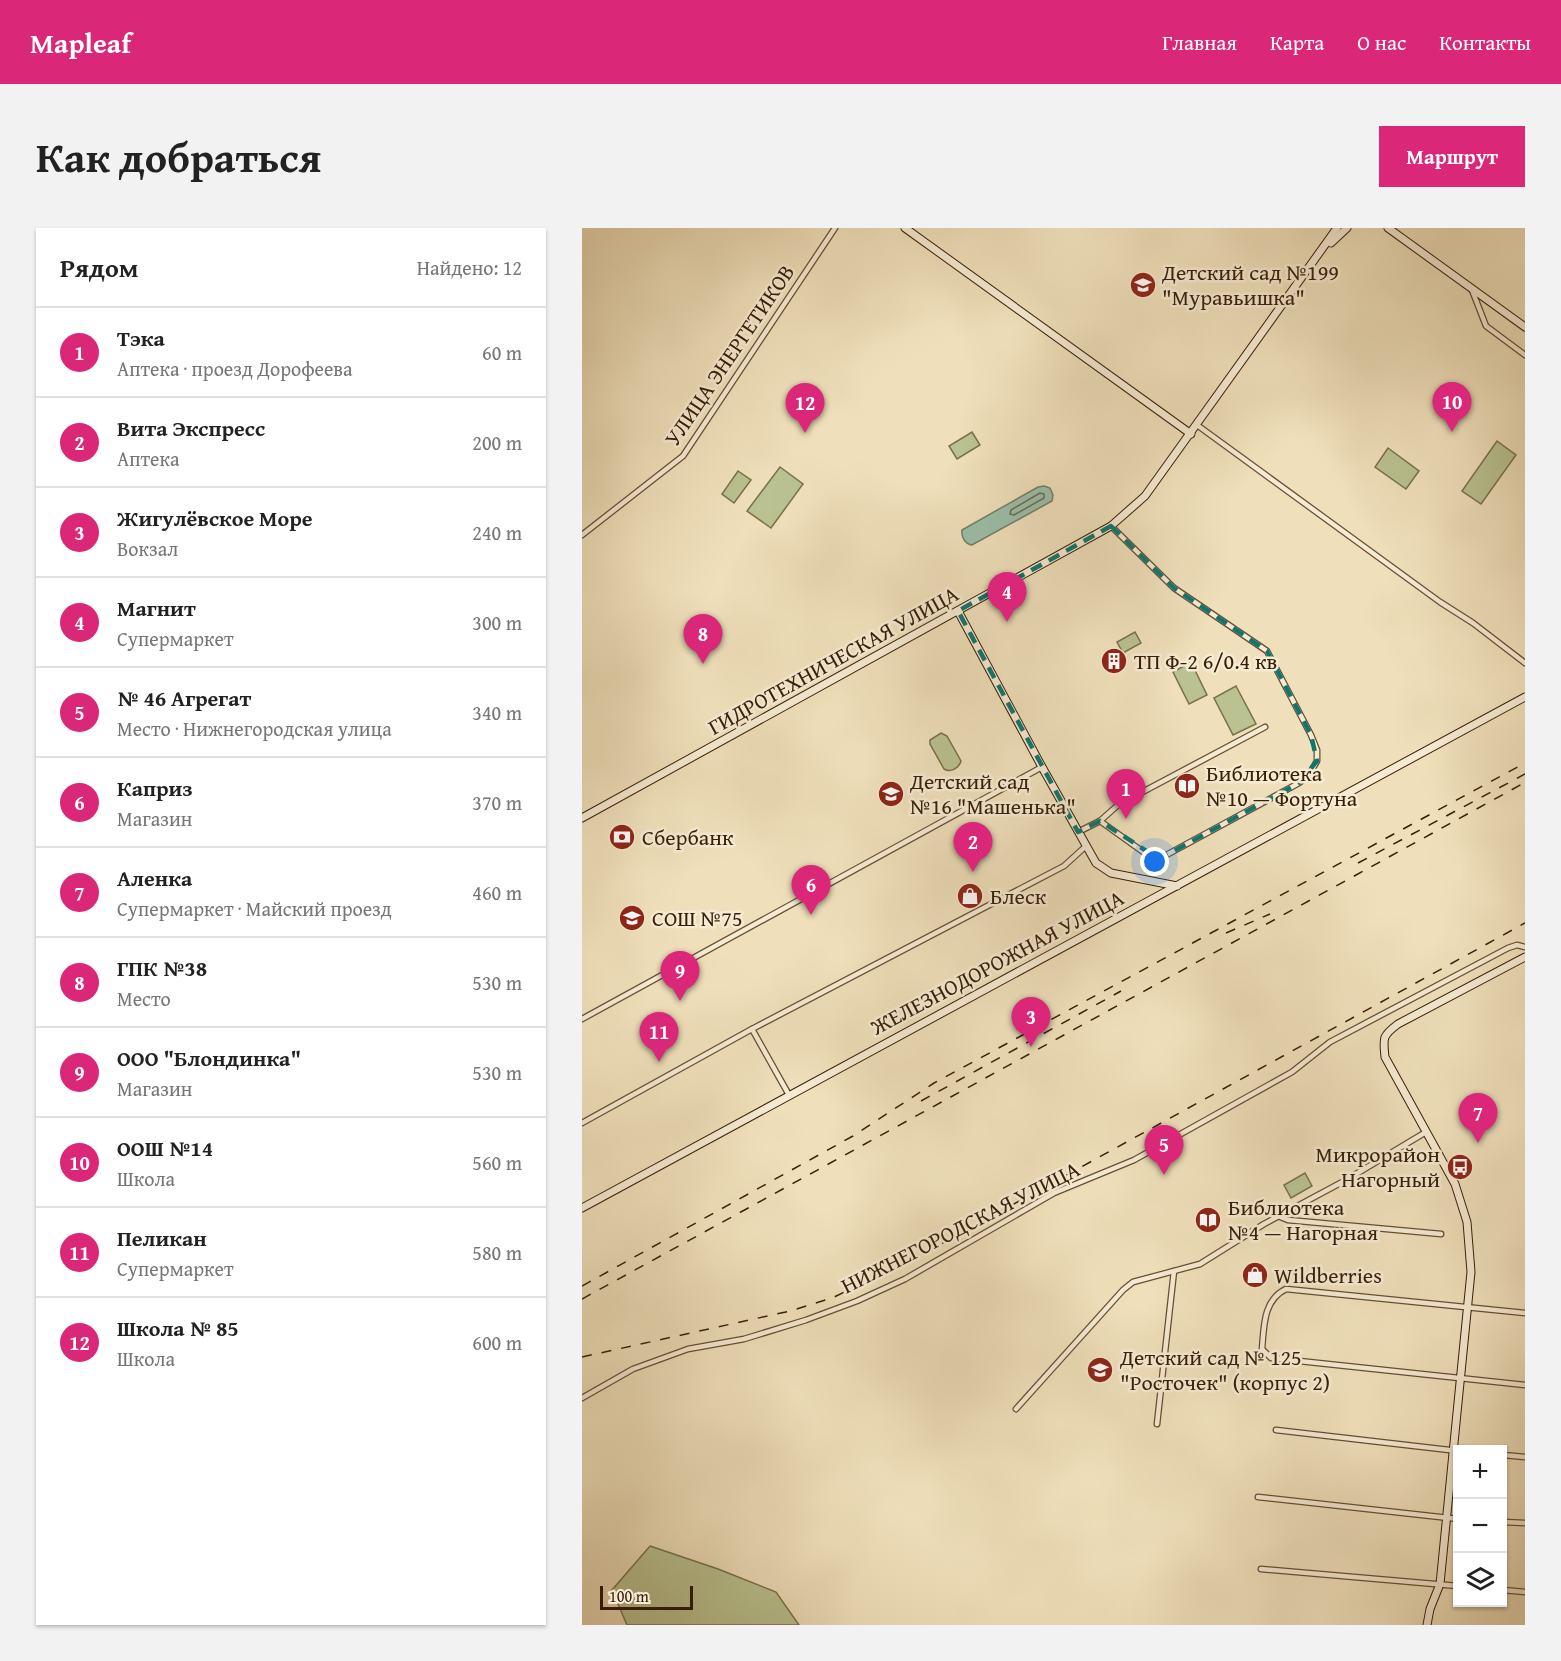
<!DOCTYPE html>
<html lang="ru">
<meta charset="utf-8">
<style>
:root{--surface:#fff;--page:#f2f2f2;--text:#222;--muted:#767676;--line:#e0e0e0;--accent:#db2777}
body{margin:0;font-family:"Gentium Book Plus",serif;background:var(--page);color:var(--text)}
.controls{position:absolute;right:18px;bottom:18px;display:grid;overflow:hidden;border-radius:0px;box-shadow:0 2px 4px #0004}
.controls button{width:54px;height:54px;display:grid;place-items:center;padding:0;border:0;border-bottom:2px solid var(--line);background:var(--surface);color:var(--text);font:30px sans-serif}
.scale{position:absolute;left:18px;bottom:15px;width:93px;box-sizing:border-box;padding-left:6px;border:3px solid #381e07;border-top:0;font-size:16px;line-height:21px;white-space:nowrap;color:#381e07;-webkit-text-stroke:4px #f5ebd3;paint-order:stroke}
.you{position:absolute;left:573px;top:634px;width:21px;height:21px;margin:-15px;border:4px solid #fff;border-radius:50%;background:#1a73e8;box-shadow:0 0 0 9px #1a73e833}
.badge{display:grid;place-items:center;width:39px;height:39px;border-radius:50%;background:var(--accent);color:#fff;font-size:20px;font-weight:700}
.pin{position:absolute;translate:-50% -50px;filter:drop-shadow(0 2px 3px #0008)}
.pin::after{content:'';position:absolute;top:32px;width:21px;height:18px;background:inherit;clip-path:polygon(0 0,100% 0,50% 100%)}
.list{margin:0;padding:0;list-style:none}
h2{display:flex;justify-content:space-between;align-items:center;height:78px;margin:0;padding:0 24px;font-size:26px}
h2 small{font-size:20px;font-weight:400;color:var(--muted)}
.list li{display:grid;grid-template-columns:39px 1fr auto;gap:18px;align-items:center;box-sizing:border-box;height:90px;padding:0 24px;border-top:2px solid var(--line)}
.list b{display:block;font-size:22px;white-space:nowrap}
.list p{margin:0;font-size:20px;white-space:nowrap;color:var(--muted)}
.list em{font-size:20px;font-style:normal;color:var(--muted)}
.icon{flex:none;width:33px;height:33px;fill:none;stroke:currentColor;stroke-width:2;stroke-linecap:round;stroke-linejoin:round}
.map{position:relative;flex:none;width:943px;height:1397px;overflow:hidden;border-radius:0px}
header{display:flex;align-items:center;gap:36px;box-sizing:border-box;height:84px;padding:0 30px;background:var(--accent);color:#fff}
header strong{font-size:28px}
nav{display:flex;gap:33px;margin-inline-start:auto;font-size:21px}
.intro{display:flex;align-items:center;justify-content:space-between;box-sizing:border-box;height:144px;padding:0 36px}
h1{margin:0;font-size:42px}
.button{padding:15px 27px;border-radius:0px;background:var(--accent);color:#fff;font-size:21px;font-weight:700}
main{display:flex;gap:36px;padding:0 36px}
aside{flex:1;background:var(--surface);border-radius:0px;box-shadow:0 2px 4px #0004}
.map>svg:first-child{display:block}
</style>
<header>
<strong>Mapleaf</strong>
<nav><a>Главная</a><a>Карта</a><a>О нас</a><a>Контакты</a></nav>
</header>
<div class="intro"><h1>Как добраться</h1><a class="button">Маршрут</a></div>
<main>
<aside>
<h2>Рядом<small>Найдено: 12</small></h2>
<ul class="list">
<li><span class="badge">1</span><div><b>Тэка</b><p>Аптека · проезд Дорофеева</p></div><em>60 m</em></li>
<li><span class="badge">2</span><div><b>Вита Экспресс</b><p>Аптека</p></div><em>200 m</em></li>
<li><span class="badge">3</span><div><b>Жигулёвское Море</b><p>Вокзал</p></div><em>240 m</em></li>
<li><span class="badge">4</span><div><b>Магнит</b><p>Супермаркет</p></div><em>300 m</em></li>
<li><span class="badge">5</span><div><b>№ 46 Агрегат</b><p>Место · Нижнегородская улица</p></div><em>340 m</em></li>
<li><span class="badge">6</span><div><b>Каприз</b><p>Магазин</p></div><em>370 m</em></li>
<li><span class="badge">7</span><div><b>Аленка</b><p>Супермаркет · Майский проезд</p></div><em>460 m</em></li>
<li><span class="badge">8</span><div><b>ГПК №38</b><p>Место</p></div><em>530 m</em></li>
<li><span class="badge">9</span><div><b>ООО &quot;Блондинка&quot;</b><p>Магазин</p></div><em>530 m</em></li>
<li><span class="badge">10</span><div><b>ООШ №14</b><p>Школа</p></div><em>560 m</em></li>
<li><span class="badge">11</span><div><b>Пеликан</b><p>Супермаркет</p></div><em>580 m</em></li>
<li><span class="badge">12</span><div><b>Школа № 85</b><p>Школа</p></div><em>600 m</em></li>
</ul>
</aside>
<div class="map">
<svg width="943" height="1397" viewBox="0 0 943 1397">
<rect width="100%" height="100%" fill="#efe0bb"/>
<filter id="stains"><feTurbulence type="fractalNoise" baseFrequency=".00333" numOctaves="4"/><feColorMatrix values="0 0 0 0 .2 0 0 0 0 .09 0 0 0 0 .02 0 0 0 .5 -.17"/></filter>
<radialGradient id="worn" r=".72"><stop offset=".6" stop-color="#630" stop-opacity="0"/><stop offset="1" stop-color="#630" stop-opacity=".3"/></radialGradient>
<g fill="#b9c290" stroke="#78704c" stroke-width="1.5">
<path d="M390,204l8,13 -23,14 -8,-13z"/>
<path d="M915,213l19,14 -35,49 -19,-13z"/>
<path d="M806,220l31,23 -13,18 -31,-22z"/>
<path d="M198,239l23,17 -32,44 -24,-17z"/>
<path d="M156,243l13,9 -17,23 -12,-9z"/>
<path d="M553,404l6,11 -18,10 -6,-11z"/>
<path d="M609,434l16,33 -18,9 -16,-32z"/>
<path d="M654,458l20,38 -23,11 -19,-37z"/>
<path d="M359,505l6,3 14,25c-2,7 -10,12 -17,8l-14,-25v-4z"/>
<path d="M723,945l7,13 -21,12 -7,-13z"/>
<path d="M68,1318l68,23 58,23 23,33h-172l-15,-35z"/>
</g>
<path fill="#9bbeaa" stroke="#737e69" stroke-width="1.5" d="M462,258l6,2 3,7 -1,6 -80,44c-7,-1 -11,-8 -10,-15l76,-43z"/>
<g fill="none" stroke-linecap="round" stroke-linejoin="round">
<path stroke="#6a6e58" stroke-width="1.5" d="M458,265l4,1v4l-30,17 -4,-1 1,-4z"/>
<g stroke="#664e34" stroke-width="7">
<g id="street">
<path d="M890,62l14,36 39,29"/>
<path d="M615,197l243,177 33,21 52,40"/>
<path d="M0,307l101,-79 152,-228"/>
<path d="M518,593l53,38h6l140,-76 10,-8 8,-14v-11l-6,-15 -44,-84 -93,-63 -63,-62"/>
<path d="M496,604l22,-11 18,-16 147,-78"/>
<path d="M0,791l460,-252"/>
<path d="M170,801l37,66"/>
<path d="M0,895l170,-94 312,-163 22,-20"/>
<path d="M696,988l10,4 153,14"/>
<path d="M943,1085l-239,-24c-23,11 -22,38 -24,60l9,9 254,27"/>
<path d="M0,1170l51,-29 55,-20 56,-10 62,-19 51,-19 48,-22 149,-86 80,-33 158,-88 38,-30 178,-94 9,-3 8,2"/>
<path d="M434,1181l107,-119 10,-8 67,-18 64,-40 82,-44 80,-48"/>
<path d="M575,1196l17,-153"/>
<path d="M694,1202l182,21"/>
<path d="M921,1227l22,2"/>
<path d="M676,1269l200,22"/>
<path d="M921,1294l22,1"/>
<path d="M679,1341l197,17"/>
<path d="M921,1362l22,2"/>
</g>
</g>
<g stroke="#381e07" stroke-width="9">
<g id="secondary">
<path d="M323,0l286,206"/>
<path d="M806,0l137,99"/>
<path d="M749,15l16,-15"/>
<path d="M376,383l84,156 54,96 15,10 66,13"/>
<path d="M0,590l529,-292 34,-30 192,-268"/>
<path d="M0,980l943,-511"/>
<path d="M845,1397l3,-16 10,-25 31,-312 -4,-50 -12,-38 -70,-127c-2,-19 -3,-21 13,-33l127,-67"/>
</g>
</g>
<use href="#street" stroke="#f5ebd3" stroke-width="4.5"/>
<use href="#secondary" stroke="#f5ebd3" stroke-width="7"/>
<g stroke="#381e07" stroke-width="1.5" stroke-dasharray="10 10" stroke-linecap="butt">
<path d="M776,635l167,-89"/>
<path d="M644,705l44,-19"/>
<path d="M339,873l200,-110"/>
<path d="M0,1058l271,-150 81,-53 591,-320"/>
<path d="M0,1071l942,-516"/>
<path d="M0,1129l208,-46 42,-13 80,-38 613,-337"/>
</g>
</g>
<path fill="none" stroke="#0f766e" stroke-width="4.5" stroke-dasharray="12 8" stroke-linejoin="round" d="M529,298l63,62 93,63 44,84 6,26 -18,22 -140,76 -59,-38 -22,11 -120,-221z"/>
<defs>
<g id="school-disc" transform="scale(1.35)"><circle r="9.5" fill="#8f2418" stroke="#f5ebd3"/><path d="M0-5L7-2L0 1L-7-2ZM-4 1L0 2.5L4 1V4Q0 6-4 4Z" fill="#fff"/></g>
<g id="building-disc" transform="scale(1.35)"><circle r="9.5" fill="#8f2418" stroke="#f5ebd3"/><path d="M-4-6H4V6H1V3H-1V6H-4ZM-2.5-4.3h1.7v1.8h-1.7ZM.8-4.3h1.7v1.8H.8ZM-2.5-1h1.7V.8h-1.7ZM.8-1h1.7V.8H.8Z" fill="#fff"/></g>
<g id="library-disc" transform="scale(1.35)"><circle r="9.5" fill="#8f2418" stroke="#f5ebd3"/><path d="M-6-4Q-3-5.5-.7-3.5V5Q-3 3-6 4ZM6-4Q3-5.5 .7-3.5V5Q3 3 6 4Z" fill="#fff"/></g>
<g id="bank-disc" transform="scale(1.35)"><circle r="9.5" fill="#8f2418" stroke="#f5ebd3"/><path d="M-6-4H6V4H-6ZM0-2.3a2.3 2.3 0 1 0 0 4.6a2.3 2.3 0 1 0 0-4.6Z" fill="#fff"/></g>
<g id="shop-disc" transform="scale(1.35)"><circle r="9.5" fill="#8f2418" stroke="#f5ebd3"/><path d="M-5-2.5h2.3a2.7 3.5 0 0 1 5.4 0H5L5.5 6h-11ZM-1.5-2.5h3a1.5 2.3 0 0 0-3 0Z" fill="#fff"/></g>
<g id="bus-disc" transform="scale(1.35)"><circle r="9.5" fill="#8f2418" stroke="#f5ebd3"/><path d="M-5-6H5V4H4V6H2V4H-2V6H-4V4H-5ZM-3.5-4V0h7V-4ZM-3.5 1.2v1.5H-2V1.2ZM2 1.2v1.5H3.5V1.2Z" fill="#fff"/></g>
</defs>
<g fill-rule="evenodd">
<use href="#school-disc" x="561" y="57"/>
<use href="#building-disc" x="532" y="433"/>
<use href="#library-disc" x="605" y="558"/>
<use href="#school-disc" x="309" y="566"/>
<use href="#bank-disc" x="40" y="609"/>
<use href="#shop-disc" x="388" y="668"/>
<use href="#school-disc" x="50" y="690"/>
<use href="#bus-disc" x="878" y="939"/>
<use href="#library-disc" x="626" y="992"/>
<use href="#shop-disc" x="673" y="1047"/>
<use href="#school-disc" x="518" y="1142"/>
</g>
<g text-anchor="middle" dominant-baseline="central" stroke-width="5" stroke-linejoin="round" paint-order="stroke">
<g font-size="22" fill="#381e07" stroke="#f5ebd3" text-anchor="start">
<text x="580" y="44">Детский сад №199<tspan x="580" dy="25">"Муравьишка"</tspan></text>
<text x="552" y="433">ТП Ф-2 6/0.4 кв</text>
<text x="624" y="545">Библиотека<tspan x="624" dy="25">№10 — Фортуна</tspan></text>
<text x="328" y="553">Детский сад<tspan x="328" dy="25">№16 "Машенька"</tspan></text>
<text x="60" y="609">Сбербанк</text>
<text x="408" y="668">Блеск</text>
<text x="70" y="690">СОШ №75</text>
<text x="858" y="926" text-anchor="end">Микрорайон<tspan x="858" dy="25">Нагорный</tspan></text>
<text x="646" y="979">Библиотека<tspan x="646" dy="25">№4 — Нагорная</tspan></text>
<text x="692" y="1047">Wildberries</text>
<text x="538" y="1129">Детский сад № 125<tspan x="538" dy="25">"Росточек" (корпус 2)</tspan></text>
</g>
<g font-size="22" fill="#381e07" stroke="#f5ebd3">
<text transform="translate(147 127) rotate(-56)">УЛИЦА ЭНЕРГЕТИКОВ</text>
<text transform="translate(251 432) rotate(-29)">ГИДРОТЕХНИЧЕСКАЯ УЛИЦА</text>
<text transform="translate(415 734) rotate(-28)">ЖЕЛЕЗНОДОРОЖНАЯ УЛИЦА</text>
<text transform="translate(378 999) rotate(-27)">НИЖНЕГОРОДСКАЯ УЛИЦА</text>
</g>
</g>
<rect width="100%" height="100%" filter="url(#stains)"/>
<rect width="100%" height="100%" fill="url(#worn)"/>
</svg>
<div class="controls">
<button>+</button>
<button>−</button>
<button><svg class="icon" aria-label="layers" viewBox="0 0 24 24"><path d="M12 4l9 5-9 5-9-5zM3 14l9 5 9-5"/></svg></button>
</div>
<div class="scale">100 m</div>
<div class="you"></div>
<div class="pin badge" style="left:544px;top:591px">1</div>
<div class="pin badge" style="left:391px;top:644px">2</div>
<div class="pin badge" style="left:449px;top:819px">3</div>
<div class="pin badge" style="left:425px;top:394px">4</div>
<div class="pin badge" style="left:582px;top:947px">5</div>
<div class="pin badge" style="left:229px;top:687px">6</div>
<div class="pin badge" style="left:896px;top:915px">7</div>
<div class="pin badge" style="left:121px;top:436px">8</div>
<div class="pin badge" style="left:98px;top:773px">9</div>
<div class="pin badge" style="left:870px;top:204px">10</div>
<div class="pin badge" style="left:77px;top:834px">11</div>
<div class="pin badge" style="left:223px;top:205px">12</div>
</div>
</main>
